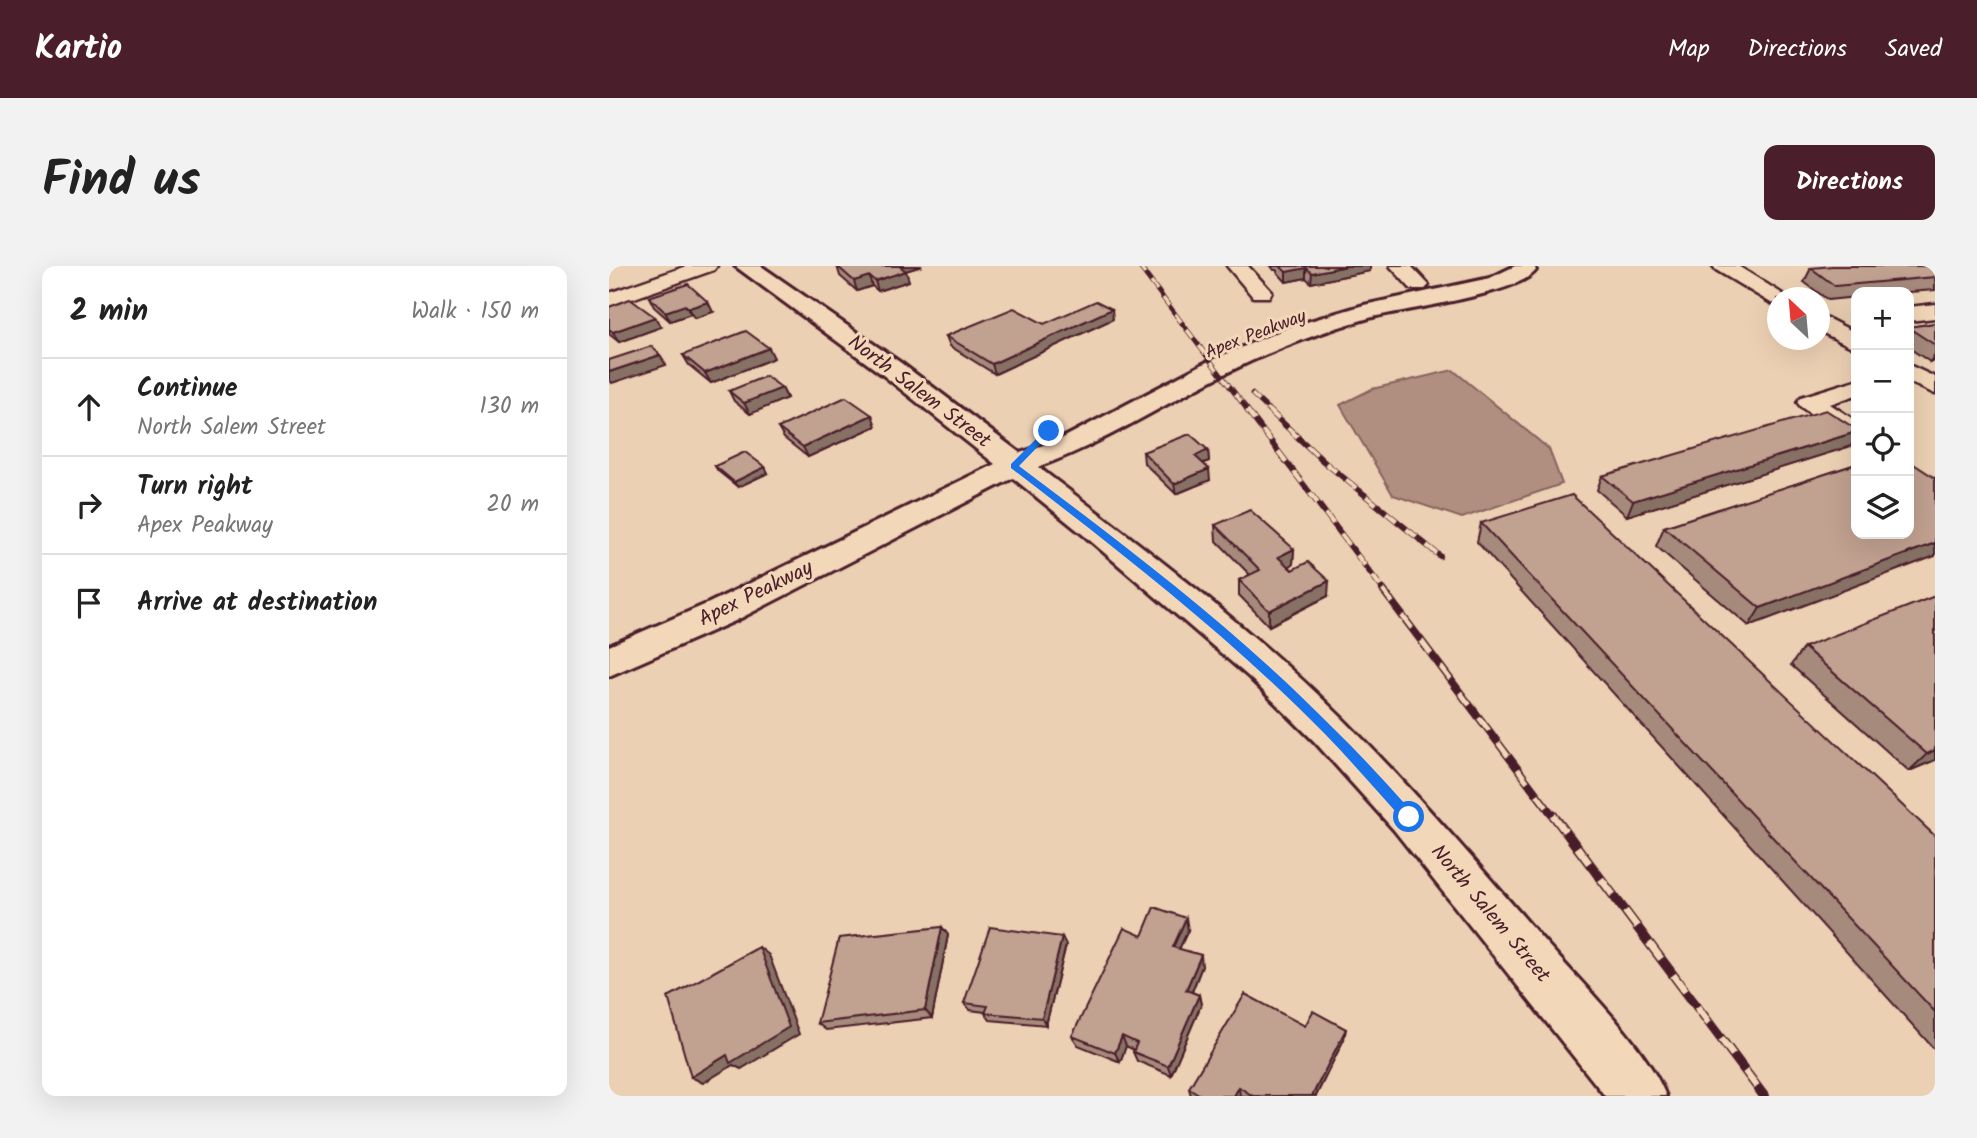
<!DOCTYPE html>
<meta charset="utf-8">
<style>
:root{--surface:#fff;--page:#f2f2f2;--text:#222;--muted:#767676;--line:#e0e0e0;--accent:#4a1f2b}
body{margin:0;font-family:Kalam,sans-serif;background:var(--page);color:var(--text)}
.controls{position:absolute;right:21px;top:21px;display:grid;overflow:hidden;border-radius:14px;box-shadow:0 7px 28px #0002}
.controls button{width:63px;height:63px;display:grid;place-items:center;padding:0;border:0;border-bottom:2px solid var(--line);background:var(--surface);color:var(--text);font:35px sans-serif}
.compass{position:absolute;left:1158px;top:21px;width:63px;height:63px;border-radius:50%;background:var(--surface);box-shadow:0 7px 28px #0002;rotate:334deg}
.stop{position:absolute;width:21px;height:21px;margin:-16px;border:5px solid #1a73e8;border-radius:50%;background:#fff}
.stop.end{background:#1a73e8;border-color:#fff;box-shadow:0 2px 7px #0008}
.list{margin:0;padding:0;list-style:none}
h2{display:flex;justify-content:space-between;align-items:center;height:91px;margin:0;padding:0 28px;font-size:30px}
h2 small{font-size:23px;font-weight:400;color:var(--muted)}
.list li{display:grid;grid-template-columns:46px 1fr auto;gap:21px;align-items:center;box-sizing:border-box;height:98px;padding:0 28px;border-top:2px solid var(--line)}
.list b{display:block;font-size:26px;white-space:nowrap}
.list p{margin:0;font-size:23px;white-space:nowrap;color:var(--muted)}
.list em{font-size:23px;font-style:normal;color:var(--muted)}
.icon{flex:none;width:38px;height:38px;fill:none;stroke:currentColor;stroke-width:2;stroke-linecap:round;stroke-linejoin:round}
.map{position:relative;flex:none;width:1326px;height:830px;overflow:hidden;border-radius:14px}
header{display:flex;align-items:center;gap:42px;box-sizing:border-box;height:98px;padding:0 35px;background:var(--accent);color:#fff}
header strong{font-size:33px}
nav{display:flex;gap:38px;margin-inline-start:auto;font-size:24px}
.intro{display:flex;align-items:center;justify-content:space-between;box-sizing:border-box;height:168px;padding:0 42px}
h1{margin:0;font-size:49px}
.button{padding:18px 32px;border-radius:14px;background:var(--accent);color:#fff;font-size:24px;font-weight:700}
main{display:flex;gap:42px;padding:0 42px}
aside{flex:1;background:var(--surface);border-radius:14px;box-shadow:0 7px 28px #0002}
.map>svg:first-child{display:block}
</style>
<header>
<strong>Kartio</strong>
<nav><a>Map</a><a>Directions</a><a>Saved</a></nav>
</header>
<div class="intro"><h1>Find us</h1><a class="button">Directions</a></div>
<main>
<aside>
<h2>2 min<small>Walk · 150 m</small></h2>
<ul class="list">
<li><svg class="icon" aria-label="ahead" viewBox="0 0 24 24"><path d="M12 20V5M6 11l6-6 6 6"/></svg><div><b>Continue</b><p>North Salem Street</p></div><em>130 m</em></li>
<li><svg class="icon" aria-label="right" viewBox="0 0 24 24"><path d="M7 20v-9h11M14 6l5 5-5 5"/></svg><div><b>Turn right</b><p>Apex Peakway</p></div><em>20 m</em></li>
<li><svg class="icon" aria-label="arrive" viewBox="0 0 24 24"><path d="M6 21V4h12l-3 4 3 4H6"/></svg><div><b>Arrive at destination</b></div></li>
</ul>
</aside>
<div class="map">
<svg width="1326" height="830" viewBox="0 0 1326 830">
<rect width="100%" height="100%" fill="#ecd0b3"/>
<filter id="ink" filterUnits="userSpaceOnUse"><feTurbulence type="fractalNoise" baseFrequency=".0143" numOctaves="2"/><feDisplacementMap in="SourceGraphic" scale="14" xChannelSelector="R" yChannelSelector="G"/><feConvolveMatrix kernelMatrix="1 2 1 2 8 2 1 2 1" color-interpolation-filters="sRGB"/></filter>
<g filter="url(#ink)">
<path fill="#b08e80" stroke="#87625e" stroke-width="2" d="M844,104l96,79 13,35 -100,34 -69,-23 -53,-90 32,-16z"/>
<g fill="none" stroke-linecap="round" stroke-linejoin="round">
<g stroke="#4a1f2b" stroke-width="5">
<g id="minor">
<path d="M78,0h30l-3,4 -105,37v-14z"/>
<path d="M618,0h21l24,26 -3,5h-16z"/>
<path d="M781,0h21l18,19 -4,4h-14z"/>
<path d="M1104,0h25l51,32h-12v6l-6,-1 -55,-33z"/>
<path d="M1326,38v14l-26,3v-14z"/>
<path d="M1210,48l37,19v16l-37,-18z"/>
<path d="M1300,99l26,12v17l-26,-12z"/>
<path d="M1247,114v15l-26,9 26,17v20l-9,-2 -46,-32 -4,-5 4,-5z"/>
</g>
</g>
<g stroke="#4a1f2b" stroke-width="6">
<path id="major" d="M126,0h26l140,97 119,90 41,-14 146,-77 83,-35 74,-22 126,-27 25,-12h19l2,4c-16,24 -134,39 -167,48 -50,14 -99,33 -145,56 -62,31 -120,69 -186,93 103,78 215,162 306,253 71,71 136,147 202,223 37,42 100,103 120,153h-61l-211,-266 -80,-89 -65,-64 -163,-140 -73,-59 -278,143 -126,55v-30l100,-43 286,-139 -112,-89z"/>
</g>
<use href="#minor" fill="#f3d7b9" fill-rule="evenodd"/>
<use href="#major" fill="#f3d7b9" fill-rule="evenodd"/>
<g stroke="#4a1f2b" stroke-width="5">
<g id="rail-far3">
<path d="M530,0l110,146"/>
<path d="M643,128l19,18"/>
</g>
</g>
<g stroke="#4a1f2b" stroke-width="6">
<g id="rail-far2">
<path d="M638,144l138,182"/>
<path d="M660,144l54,51 117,95"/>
</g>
</g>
<g stroke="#4a1f2b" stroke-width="8">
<path id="rail-far1" d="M774,324l171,227"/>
</g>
<g stroke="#4a1f2b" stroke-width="10">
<path id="rail" d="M944,549l211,281"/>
</g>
<use href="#rail-far3" stroke="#f3d7b9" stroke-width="3.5" stroke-dasharray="10" stroke-linecap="butt"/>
<use href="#rail-far2" stroke="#f3d7b9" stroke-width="4.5" stroke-dasharray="13" stroke-linecap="butt"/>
<use href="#rail-far1" stroke="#f3d7b9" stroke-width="5" stroke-dasharray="16" stroke-linecap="butt"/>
<use href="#rail" stroke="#f3d7b9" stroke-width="7" stroke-dasharray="20" stroke-linecap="butt"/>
</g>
<g fill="#a68a7c" stroke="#4a1f2b" stroke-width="2">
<path d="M228,0h85l-17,5 4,10 -31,10 -6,-5 -15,5 -17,-15z"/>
<path d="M662,0h99v5l-59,12 -5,-5 -20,4 -9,-10v-2h-3z"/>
<path d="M1326,0v24l-26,2h-53v5l-28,3 -24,-18 7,-14z"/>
<path d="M40,31l64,15 -18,6 -4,-4 -21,7 -16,-14z"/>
<path d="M0,41l52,20 -42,15 -10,-8z"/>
<path d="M504,53l-118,55 -45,-28 -4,-10 98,-12z"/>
<path d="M1326,57v38l-5,1 -21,-14v-21z"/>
<path d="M74,89l91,3 -63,25 -22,-18z"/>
<path d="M173,122l5,10 -37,16 -16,-13 -5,-10z"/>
<path d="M267,160l-68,31 -24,-19 -6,-10z"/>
<path d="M1242,180l-224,70 -30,-26 5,-14z"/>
<path d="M599,184l1,11 -6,2 7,17 -34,14 -32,-31 -1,-11z"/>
<path d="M1247,198l-107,162 -93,-80 8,-19z"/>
<path d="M106,200l50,1 3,6 -30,14 -20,-16z"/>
<path d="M872,257l454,313v214l-458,-508z"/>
<path d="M606,259l79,24 -1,15 -4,3 39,29 -59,30 -30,-31v-15l11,-5 -34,-35z"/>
<path d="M1195,381l131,113 -26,11 -118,-106z"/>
<path d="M333,661l6,8 -16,83 -106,12 -9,-7z"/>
<path d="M579,664l-9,19 23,17 -10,26 7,3 2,10 -30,70 -34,-14 -4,-9 1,-2 -8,-4 -6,16 -42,-17 -6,-9 70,-100z"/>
<path d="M453,671l4,8 -20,80 -56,-5 -5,-7v-1l-15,-2 -6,-7z"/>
<path d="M696,760l39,13 -28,57h-125l-2,-8z"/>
</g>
<g fill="#877165" stroke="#4a1f2b" stroke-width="2">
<path d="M288,0h25l-23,7z"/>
<path d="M738,0h23v5l-59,12 1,-10z"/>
<path d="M697,2v10l-20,4v-10z"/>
<path d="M297,5l3,10 -31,10 -3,-10z"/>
<path d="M260,10l3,10 -15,5 -3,-10z"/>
<path d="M99,36l5,10 -18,6 -6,-10z"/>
<path d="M76,39l6,9 -21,7 -5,-9z"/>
<path d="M503,43l1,10 -118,55 -3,-10z"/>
<path d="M46,51l6,10 -42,15 -6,-10z"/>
<path d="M160,82l5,10 -63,25 -6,-10z"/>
<path d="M1326,88v7l-5,1z"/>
<path d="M51,89l6,10 -54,18 -3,-4v-7z"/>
<path d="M173,122l5,10 -37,16 -6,-11z"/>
<path d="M263,149l4,11 -68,31 -5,-10z"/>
<path d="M1247,166v5l-5,9 -224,70 6,-15z"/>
<path d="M599,184l1,11 -14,5v-10z"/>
<path d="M156,201l3,6 -30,14 -4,-5z"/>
<path d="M600,203l1,11 -34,14 -2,-10z"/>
<path d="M1326,277v13l-186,70 11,-18z"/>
<path d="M685,283l-1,15 -15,8v-15z"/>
<path d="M720,315l-1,15 -59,30v-15z"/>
<path d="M1326,484v10l-26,11 18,-17z"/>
<path d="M577,652l2,12 -13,28 -2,-11z"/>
<path d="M333,661l6,8 -16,83 -7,-8z"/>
<path d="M453,671l4,8 -20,80 -4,-7z"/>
<path d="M150,681l10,8 30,79 -58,35 -8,-4 -30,18 -12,-6 36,-22z"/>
<path d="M592,689l1,11 -14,35 -2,-11z"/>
<path d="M590,729l2,10 -30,70 -3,-9z"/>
<path d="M737,763l-2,10 -28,57h-4z"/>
<path d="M513,770l4,10 -6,16 -5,-9z"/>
<path d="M630,821l1,9h-6z"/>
</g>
<g fill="#c1a190" stroke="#4a1f2b" stroke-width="2">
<path d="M228,0h62l7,5 -31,10 -6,-5 -15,5z"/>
<path d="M671,0h67l-35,7 -6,-5 -20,4z"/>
<path d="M1223,0h103v11l-100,9 -24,-18z"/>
<path d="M79,18l20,18 -19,6 -4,-3 -20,7 -16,-15z"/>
<path d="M21,33l25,18 -42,15 -4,-3v-22z"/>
<path d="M487,35l16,8 -120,55 -46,-28 68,-28 30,16z"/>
<path d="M1326,57v22l-26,-17v-1z"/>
<path d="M137,65l23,17 -64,25 -22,-18z"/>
<path d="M43,80l8,9 -51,17v-12z"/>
<path d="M157,110l16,12 -38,15 -15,-12z"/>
<path d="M237,131l26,18 -69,32 -25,-19z"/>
<path d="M1217,144l30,19v3l-223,69 -31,-25z"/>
<path d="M581,168l18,16 -13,6 14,13 -35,15 -31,-32z"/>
<path d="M136,186l20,15 -31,15 -19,-16z"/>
<path d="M1300,195l26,17v65l-175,65 -96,-81 192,-63v70h53z"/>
<path d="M963,229l363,341v176l-454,-489z"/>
<path d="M641,244l44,39 -16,8 14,13 16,-8 21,19 -60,30 -30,-31 21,-10 -45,-45z"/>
<path d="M1326,330v154l-8,4 -123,-107z"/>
<path d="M545,641l32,11 -13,29 28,8 -15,35 13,5 -31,71 -35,-14 4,-9 -15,-7 -7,17 -43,-17 52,-108 18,8z"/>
<path d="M333,661l-17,83 -108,13 22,-85z"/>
<path d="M381,661l72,10 -20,81 -57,-5 3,-7 -24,-3z"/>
<path d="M150,681l30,80 -59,36 -3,-8 -36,22 -23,-80z"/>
<path d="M636,728l60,32 8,-15 33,18 -34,67h-59l-14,-9 -5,9h-32l-13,-8z"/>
</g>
</g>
<path fill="#1a73e8" d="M437,163l7,2 -34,35c108,81 219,165 314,262 28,27 54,56 80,85v8h-9c-26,-29 -52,-59 -79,-87 -96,-98 -206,-183 -314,-266v-4z"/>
<g text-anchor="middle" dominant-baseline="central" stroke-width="6" stroke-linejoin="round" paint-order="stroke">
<g font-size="18" fill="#4a1f2b" stroke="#f3d7b9">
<text transform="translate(647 69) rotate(-21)">Apex Peakway</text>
</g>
<g font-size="21" fill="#4a1f2b" stroke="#f3d7b9">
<text transform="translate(310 126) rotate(37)">North Salem Street</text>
<text transform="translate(147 328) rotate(-26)">Apex Peakway</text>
<text transform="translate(881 648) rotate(50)">North Salem Street</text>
</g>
</g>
</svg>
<div class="controls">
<button>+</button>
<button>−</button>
<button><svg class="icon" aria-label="locate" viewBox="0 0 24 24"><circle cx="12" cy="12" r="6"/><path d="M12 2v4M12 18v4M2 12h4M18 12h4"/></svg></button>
<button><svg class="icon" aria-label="layers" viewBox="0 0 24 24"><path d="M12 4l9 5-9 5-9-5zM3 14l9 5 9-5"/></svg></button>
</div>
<svg class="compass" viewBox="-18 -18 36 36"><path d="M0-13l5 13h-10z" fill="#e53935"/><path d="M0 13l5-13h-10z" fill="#767676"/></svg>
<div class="stop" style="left:800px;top:551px"></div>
<div class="stop end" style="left:440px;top:165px"></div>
</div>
</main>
